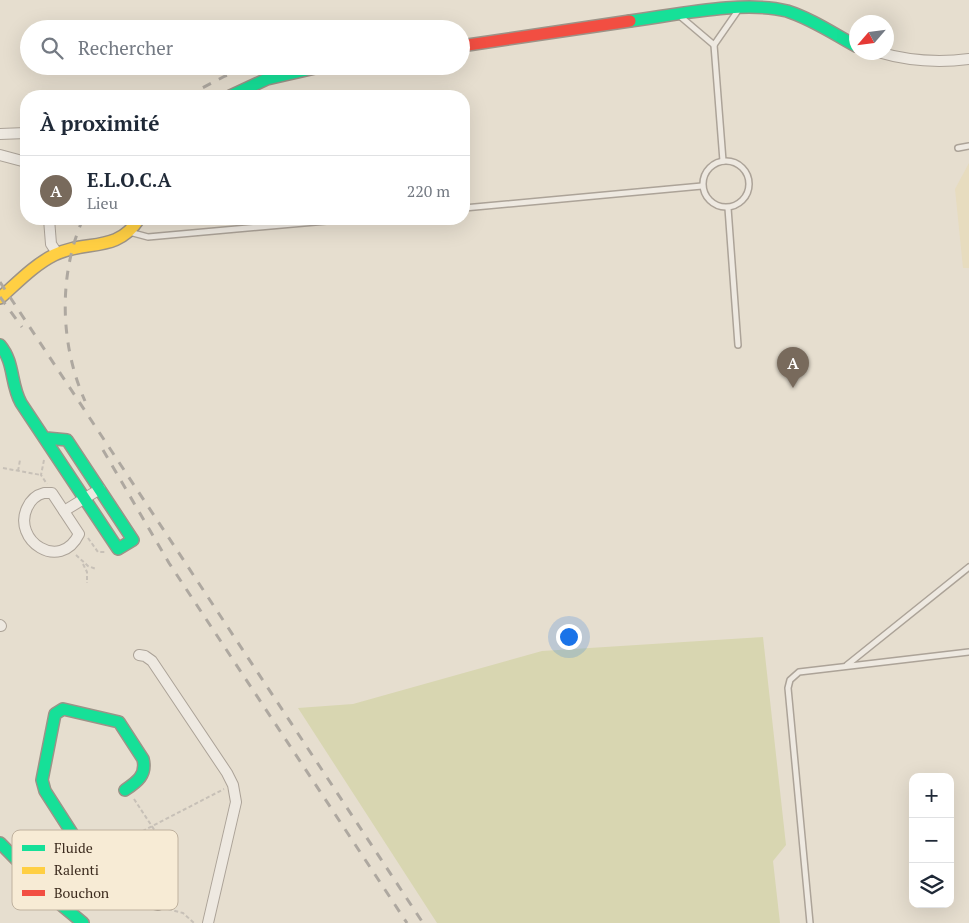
<!DOCTYPE html>
<html lang="fr">
<meta charset="utf-8">
<style>
:root{--surface:#fff;--page:#f2f2f3;--text:#1f2937;--muted:#747a83;--line:#e0e1e3;--accent:#786a5c}
body{margin:0;font-family:"PT Serif",serif;background:var(--page);color:var(--text)}
.controls{position:absolute;right:15px;bottom:15px;display:grid;overflow:hidden;border-radius:10px;box-shadow:0 5px 20px #0002}
.controls button{width:45px;height:45px;display:grid;place-items:center;padding:0;border:0;border-bottom:1px solid var(--line);background:var(--surface);color:var(--text);font:25px sans-serif}
.compass{position:absolute;left:849px;top:15px;width:45px;height:45px;border-radius:50%;background:var(--surface);box-shadow:0 5px 20px #0002;rotate:242deg}
.you{position:absolute;left:568px;top:636px;width:18px;height:18px;margin:-12px;border:4px solid #fff;border-radius:50%;background:#1a73e8;box-shadow:0 0 0 8px #1a73e833}
.badge{display:grid;place-items:center;width:32px;height:32px;border-radius:50%;background:var(--accent);color:#fff;font-size:16px;font-weight:700}
.pin{position:absolute;translate:-50% -41px;filter:drop-shadow(0 1px 2px #0008)}
.pin::after{content:'';position:absolute;top:26px;width:18px;height:15px;background:inherit;clip-path:polygon(0 0,100% 0,50% 100%)}
.list{margin:0;padding:0;list-style:none}
h2{display:flex;justify-content:space-between;align-items:center;height:65px;margin:0;padding:0 20px;font-size:21px}
h2 small{font-size:16px;font-weight:400;color:var(--muted)}
.list li{display:grid;grid-template-columns:32px 1fr auto;gap:15px;align-items:center;box-sizing:border-box;height:70px;padding:0 20px;border-top:1px solid var(--line)}
.list b{display:block;font-size:19px;white-space:nowrap}
.list p{margin:0;font-size:16px;white-space:nowrap;color:var(--muted)}
.list em{font-size:16px;font-style:normal;color:var(--muted)}
.icon{flex:none;width:28px;height:28px;fill:none;stroke:currentColor;stroke-width:2;stroke-linecap:round;stroke-linejoin:round}
.map{position:relative;flex:none;width:969px;height:923px;overflow:hidden}
.search{position:absolute;background:var(--surface);box-shadow:0 5px 20px #0002;left:20px;top:20px;width:450px;height:55px;display:flex;align-items:center;gap:12px;box-sizing:border-box;padding:0 18px;border-radius:28px;color:var(--muted);font-size:19px}
.panel{position:absolute;background:var(--surface);box-shadow:0 5px 20px #0002;left:20px;top:90px;width:450px;height:135px;border-radius:20px}
.map>svg:first-child{display:block}
</style>
<div class="map">
<svg width="969" height="923" viewBox="0 0 969 923">
<rect width="100%" height="100%" fill="#e6decf"/>
<path fill="#e7dcbf" d="M969,163v105h-6l-8,-79z"/>
<path fill="#d8d6b1" d="M763,637l23,208 -13,16 7,62h-343l-139,-215 55,-4 189,-53z"/>
<g fill="none" stroke-linecap="round" stroke-linejoin="round">
<g stroke="#aca398" stroke-width="8">
<g id="lane">
<path d="M681,17l33,28 25,-36"/>
<path d="M714,45l9,116"/>
<path d="M958,148l11,-2"/>
<circle cx="726" cy="184" r="23"/>
<path d="M464,208l238,-22"/>
<path d="M728,208l10,137"/>
<path d="M133,233l15,4 201,-18"/>
<path d="M847,665l122,-98"/>
<path d="M810,923l-22,-235 2,-8 9,-8 170,-20"/>
</g>
</g>
<g stroke="#aca398" stroke-width="12">
<g id="street">
<path d="M878,52c30,9 59,11 91,7"/>
<path d="M0,134l26,-1"/>
<path d="M0,155l26,7"/>
<path d="M49,219l2,25 6,9"/>
<path d="M44,493h8l27,41c-19,39 -67,6 -52,-26 4,-9 9,-13 17,-15z"/>
<path d="M64,511l36,-22"/>
<path d="M0,625l1,1"/>
<path d="M139,655l6,1 7,5 75,112 6,12 3,17 -28,121"/>
<path d="M43,887l18,-14 27,-15"/>
<path d="M144,889l11,-12 8,-31"/>
</g>
</g>
<g stroke="#9c9388" stroke-width="14">
<g id="fast">
<path d="M630,21c46,-6 113,-21 157,-10 25,8 47,23 69,35"/>
<path d="M230,96l37,-17 57,-13"/>
<path d="M0,345c15,18 10,38 21,58l97,146 15,-9 -66,-100 -21,-2"/>
<path d="M125,790c12,-8 22,-15 18,-31l-24,-37 -56,-13 -8,5 -13,66 3,11 43,67 22,12 25,7 9,12 6,13 8,2"/>
<path d="M0,843l59,60 24,20"/>
</g>
</g>
<g stroke="#9c9388" stroke-width="14">
<path id="slow" d="M0,298c17,-15 34,-33 54,-43 32,-16 62,-1 85,-36"/>
</g>
<g stroke="#9c9388" stroke-width="14">
<path id="jam" d="M461,46l169,-25"/>
</g>
<g stroke="#c7c0b7" stroke-width="2" stroke-dasharray="4 2.5" stroke-linecap="butt">
<path d="M44,460l-3,15 6,9"/>
<path d="M3,468l38,7"/>
<path d="M18,471l2,-11"/>
<path d="M88,538l10,14h8"/>
<path d="M76,555l12,11 8,3"/>
<path d="M83,564l4,8v11"/>
<path d="M134,799l25,38"/>
<path d="M102,852l122,-63"/>
<path d="M168,909l15,4 11,10"/>
</g>
<use href="#lane" stroke="#eee9e1" stroke-width="5"/>
<use href="#street" stroke="#eee9e1" stroke-width="10"/>
<use href="#fast" stroke="#16e098" stroke-width="11"/>
<use href="#slow" stroke="#ffcf43" stroke-width="11"/>
<use href="#jam" stroke="#f24e42" stroke-width="11"/>
<g stroke="#aea8a0" stroke-width="3" stroke-dasharray="9 9" stroke-linecap="butt">
<path d="M187,96l38,-20 30,-10"/>
<path d="M83,219c-25,56 -23,126 2,182"/>
<path d="M0,282l423,641"/>
<path d="M0,297l22,30"/>
<path d="M103,450l66,113 238,360"/>
</g>
</g>
<rect x="12" y="830" width="166" height="80" rx="8" fill="#f7ebd5" stroke="#bfb19e" stroke-width="1"/>
<rect x="22" y="845" width="23" height="6" fill="#16e098"/>
<rect x="22" y="867" width="23" height="7" fill="#ffcf43"/>
<rect x="22" y="890" width="23" height="6" fill="#f24e42"/>
<g font-size="14" fill="#3c2b1e">
<text x="54" y="853">Fluide</text>
<text x="54" y="875">Ralenti</text>
<text x="54" y="898">Bouchon</text>
</g>
</svg>
<div class="controls">
<button>+</button>
<button>−</button>
<button><svg class="icon" aria-label="layers" viewBox="0 0 24 24"><path d="M12 4l9 5-9 5-9-5zM3 14l9 5 9-5"/></svg></button>
</div>
<svg class="compass" viewBox="-18 -18 36 36"><path d="M0-13l5 13h-10z" fill="#e53935"/><path d="M0 13l5-13h-10z" fill="#747a83"/></svg>
<div class="you"></div>
<div class="pin badge" style="left:793px;top:388px">A</div>
<div class="search"><svg class="icon" aria-label="search" viewBox="0 0 24 24"><circle cx="10" cy="10" r="6"/><path d="M15 15l6 6"/></svg>Rechercher</div>
<section class="panel">
<h2>À proximité<small></small></h2>
<ul class="list">
<li><span class="badge">A</span><div><b>E.L.O.C.A</b><p>Lieu</p></div><em>220 m</em></li>
</ul>
</section>
</div>
